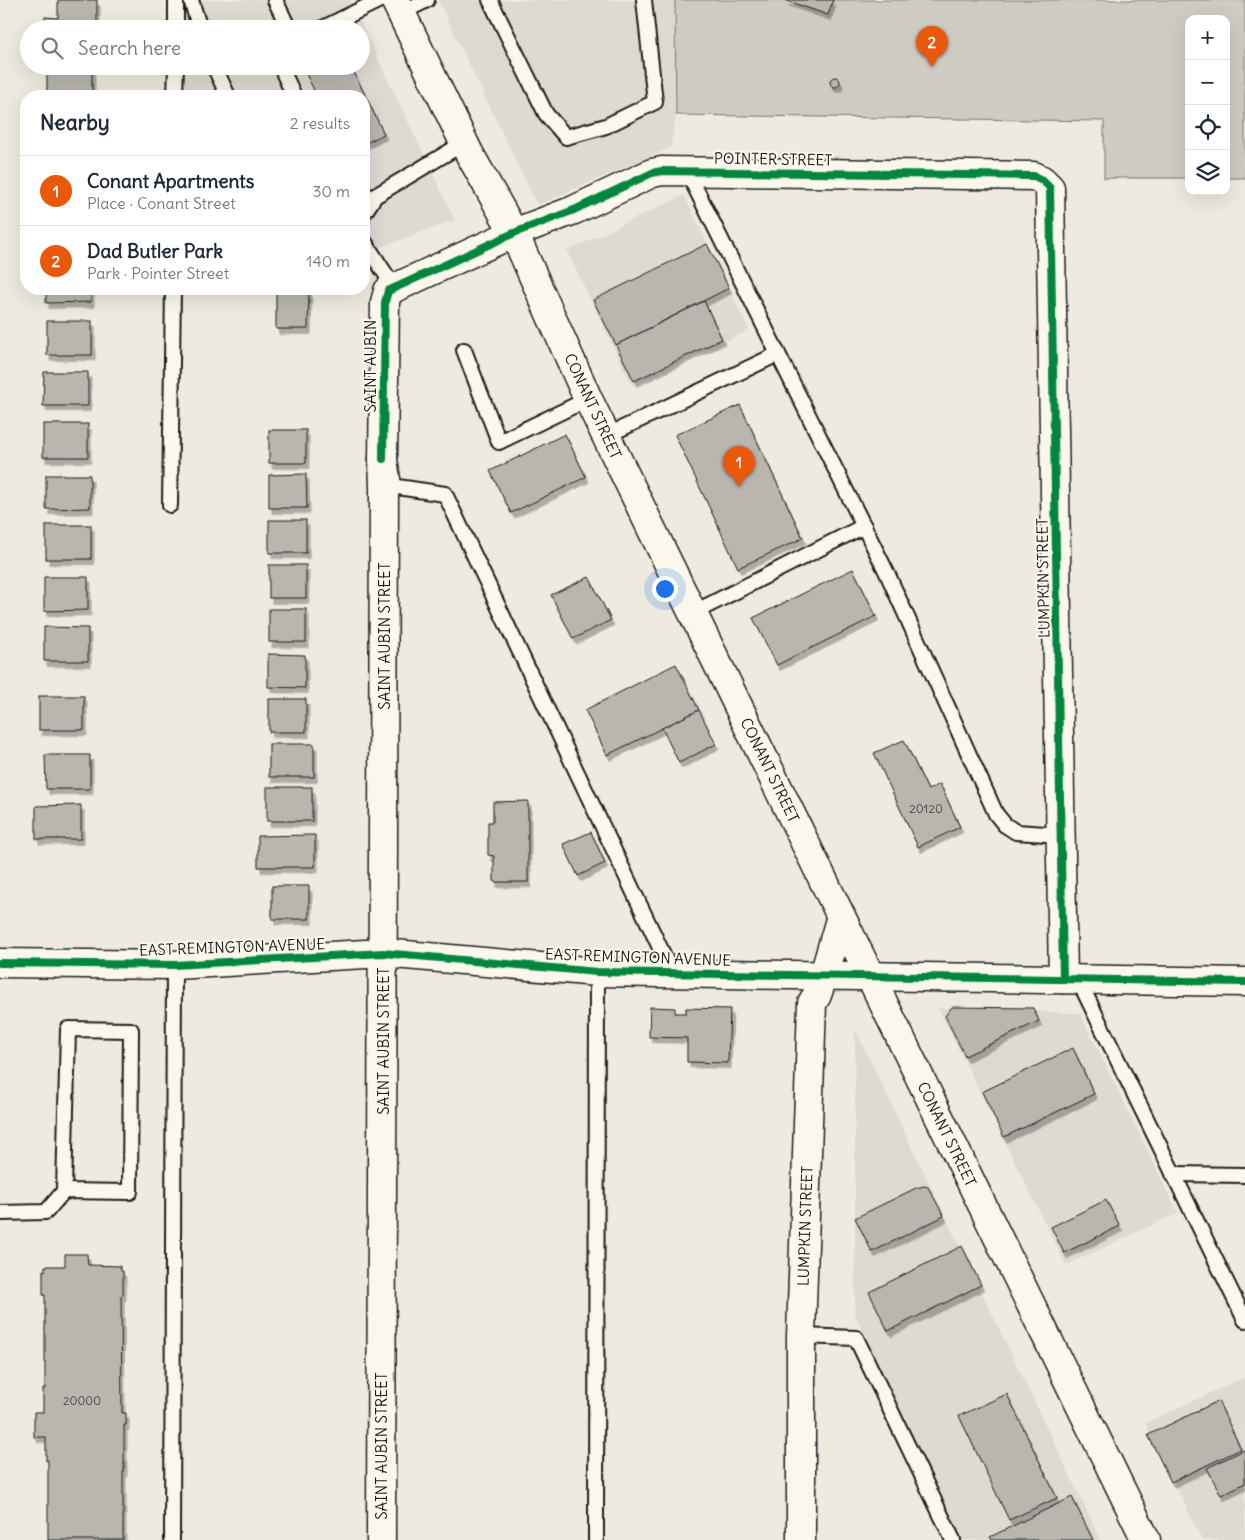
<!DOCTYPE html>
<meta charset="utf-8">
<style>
:root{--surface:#fff;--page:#f2f2f3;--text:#1f2937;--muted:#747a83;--line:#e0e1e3;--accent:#ea580c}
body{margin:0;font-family:Delius,sans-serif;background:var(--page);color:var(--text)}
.controls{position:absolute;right:15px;top:15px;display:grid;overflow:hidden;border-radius:10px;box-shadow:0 5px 20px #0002}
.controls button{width:45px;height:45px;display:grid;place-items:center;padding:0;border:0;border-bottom:1px solid var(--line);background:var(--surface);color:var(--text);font:25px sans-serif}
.you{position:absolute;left:664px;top:588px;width:18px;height:18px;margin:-12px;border:4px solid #fff;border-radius:50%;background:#1a73e8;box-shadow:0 0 0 8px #1a73e833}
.badge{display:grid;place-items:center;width:32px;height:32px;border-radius:50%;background:var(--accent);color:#fff;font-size:16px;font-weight:700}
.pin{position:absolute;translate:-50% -41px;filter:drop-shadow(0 1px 2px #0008)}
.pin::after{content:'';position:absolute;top:26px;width:18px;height:15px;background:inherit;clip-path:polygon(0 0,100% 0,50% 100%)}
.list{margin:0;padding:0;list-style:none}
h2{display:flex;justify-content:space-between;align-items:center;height:65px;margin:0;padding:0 20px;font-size:21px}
h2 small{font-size:16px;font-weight:400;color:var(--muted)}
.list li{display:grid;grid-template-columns:32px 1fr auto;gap:15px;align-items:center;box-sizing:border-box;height:70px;padding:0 20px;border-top:1px solid var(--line)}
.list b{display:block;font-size:19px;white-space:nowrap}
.list p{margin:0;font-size:16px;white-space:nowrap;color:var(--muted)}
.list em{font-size:16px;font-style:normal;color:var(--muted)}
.icon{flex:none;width:28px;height:28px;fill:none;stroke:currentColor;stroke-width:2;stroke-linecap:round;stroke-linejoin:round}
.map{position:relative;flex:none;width:1245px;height:1540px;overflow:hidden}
.search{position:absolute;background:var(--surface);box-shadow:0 5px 20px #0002;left:20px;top:20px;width:350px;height:55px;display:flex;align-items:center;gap:12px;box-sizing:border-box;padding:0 18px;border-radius:28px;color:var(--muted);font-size:19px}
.panel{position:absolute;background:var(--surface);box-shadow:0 5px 20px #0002;left:20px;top:90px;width:350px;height:205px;border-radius:20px}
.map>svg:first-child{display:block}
</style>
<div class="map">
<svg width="1245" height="1540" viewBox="0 0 1245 1540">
<defs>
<filter id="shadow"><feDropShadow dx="3" dy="5.5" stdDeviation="0" flood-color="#0004"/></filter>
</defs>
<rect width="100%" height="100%" fill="#eeeadf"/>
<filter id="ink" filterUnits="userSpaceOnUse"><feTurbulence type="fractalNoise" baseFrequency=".02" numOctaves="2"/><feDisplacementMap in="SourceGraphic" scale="10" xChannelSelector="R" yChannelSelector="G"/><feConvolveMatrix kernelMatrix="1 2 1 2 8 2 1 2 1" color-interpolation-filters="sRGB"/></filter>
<g filter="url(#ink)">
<g fill="#dedad1">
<path d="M181,0h169l105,220 -91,33v-157h-184v-30h181v-37h-181z"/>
<path d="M438,0h237l1,115 -6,33 -133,57z"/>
<path d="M684,195l65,135 -117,56 -65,-135z"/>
<path d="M938,1008l142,5 98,200 -112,52z"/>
<path d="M855,1029l246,511h-140l-106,-226z"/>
<path d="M1245,1377v163h-43l-57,-117z"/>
</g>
<path fill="#ceccc2" stroke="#75746f" d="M675,0h570v178h-19v-159h-37v159h-85v-57l-428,-6z"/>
<g fill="#b9b6af" stroke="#1c1c1c" filter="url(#shadow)">
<path d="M58,0h39v29h-52v-12l13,1z"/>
<path d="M785,0h48l-5,15z"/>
<rect x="47" y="66" width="45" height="30"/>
<path d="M302,66h49l33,68 -20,10v-48h-47z"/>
<circle cx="835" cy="82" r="5"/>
<path d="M707,244l22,44 -113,57 -23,-45z"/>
<path d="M46,289h45v13l-45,1z"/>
<path d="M276,289h33l-1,40h-32z"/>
<path d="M704,301l18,38 -88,42 -18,-36z"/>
<rect x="47" y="321" width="45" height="34"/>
<path d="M44,372h44v34h-45z"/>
<path d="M740,405l63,133 -65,30 -63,-133z"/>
<rect x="43" y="424" width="45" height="33"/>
<rect x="269" y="430" width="37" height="33"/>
<path d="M565,434l21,43 -75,36 -21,-42z"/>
<path d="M306,474l1,34h-38v-33z"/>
<path d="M46,475h44v33l-44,1z"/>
<rect x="269" y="520" width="37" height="33"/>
<rect x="46" y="525" width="45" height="34"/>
<rect x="269" y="565" width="37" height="33"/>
<path d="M853,569l23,47 -99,49 -24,-47z"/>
<path d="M44,577h44v33l-44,1z"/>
<path d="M589,577l22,43 -38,19 -22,-44z"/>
<rect x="269" y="609" width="37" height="33"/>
<path d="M44,627l44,1v33h-44z"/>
<path d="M268,654l37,1v33l-37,-1z"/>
<path d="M676,664l23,46 -92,45 -22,-45z"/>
<rect x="39" y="696" width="45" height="34"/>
<rect x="269" y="699" width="37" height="33"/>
<path d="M699,710l17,34 -37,19 -17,-35z"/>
<path d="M904,740l24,50 12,-6 20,43 -42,20 -44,-94z"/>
<rect x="269" y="744" width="45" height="33"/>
<path d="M45,755h45v34h-44z"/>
<rect x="267" y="787" width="45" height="34"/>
<path d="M528,801v81h-34v-26l-6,-1v-33h5v-20z"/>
<path d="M81,805v34h-45v-33z"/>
<path d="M591,832l14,31 -27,13 -15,-32z"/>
<path d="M315,835v32h-57v-31z"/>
<rect x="272" y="886" width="37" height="33"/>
<path d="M650,1007l25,1v5h11v-5l44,1 -2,54 -41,-1v-24l-38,-1z"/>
<path d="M952,1007l81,1 6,13 -74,35 -20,-40z"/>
<path d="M1073,1048l21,46 -90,43 -22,-45z"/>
<path d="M924,1186l4,1 16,29 -72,36 -17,-34 61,-30z"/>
<path d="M1106,1200l14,26 -56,27 -13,-26z"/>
<path d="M962,1246l19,39 -93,46 -19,-39z"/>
<path d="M65,1254h22l1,11 32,1 1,5h2v24l-2,1 1,117h4v12h-2v47h-1v68h-75v-80l-2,1v-24h-12v-25h9v-23h2v-94h-2v-25l2,1v-5h20z"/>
<path d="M1007,1394l50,104 -48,22 -50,-104z"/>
<path d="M1218,1401l23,48 -70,33 -23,-47z"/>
<path d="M1244,1450l1,3v30l-24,12 -14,-27z"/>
<path d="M1072,1497l21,43h-101l-2,-3z"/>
</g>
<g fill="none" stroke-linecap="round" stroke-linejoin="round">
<g stroke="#1c1c1c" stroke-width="18">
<g id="lane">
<path d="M191,0l9,29"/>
<path d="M275,0l14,29"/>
<path d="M490,0l56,114 20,23 40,-11 49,-24 -11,-102"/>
<path d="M401,13l26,-13"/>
<path d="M176,29v-29"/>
<path d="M321,29l59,-29"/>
<path d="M214,66l14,30"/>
<path d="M283,66l1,8 10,22"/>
<path d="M175,96l1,-30"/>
<path d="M687,171l200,402 109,241 9,11 11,7 45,3"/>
<path d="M364,213l11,-17 89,-53"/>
<path d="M364,241l30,46"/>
<path d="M464,350l35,92 89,-43"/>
<path d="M606,436l172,-82"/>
<path d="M384,485l61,9 227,479"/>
<path d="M170,505l3,-216"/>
<path d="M693,613l171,-87"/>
<path d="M1078,979l167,341"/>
<path d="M1173,1174l72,1"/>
<path d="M0,1213l46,-1 18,-21 4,-162 63,1 -1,162 -66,-1"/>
<path d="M801,1336l55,2 97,202"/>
<path d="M172,1540l2,-575"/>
<path d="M596,1540l1,-568"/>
</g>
</g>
<g stroke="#1c1c1c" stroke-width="31">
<g id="street">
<path d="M383,459l2,-157 3,-11 126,-58 60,-23 78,-37 10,-2 372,5 8,4 8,8 13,791"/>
<path d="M0,963l174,2 209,-12 214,19 648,10"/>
<path d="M381,1540l3,-1055 3,1 -4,-27 1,26"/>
<path d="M801,1540v-204l11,-333 5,-8 7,-20 17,-59"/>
</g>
</g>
<g stroke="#1c1c1c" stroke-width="31">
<path id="secondary" d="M395,0l74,153 45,80 74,166 558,1141"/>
</g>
<use href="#lane" stroke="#fbf7ec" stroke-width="14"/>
<use href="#street" stroke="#fbf7ec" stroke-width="28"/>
<use href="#secondary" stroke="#fbf7ec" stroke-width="28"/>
<g stroke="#fbf7ec" stroke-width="11">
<g id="cycleway">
<path d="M383,459l2,-157 3,-11 126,-58 60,-23 78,-37 10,-2 372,5 8,4 8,8 13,791"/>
<path d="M0,963l174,2 209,-12 214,19 648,10"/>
</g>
</g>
<use href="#cycleway" stroke="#00873e" stroke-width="8"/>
</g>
</g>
<g text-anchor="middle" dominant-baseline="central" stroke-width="4" stroke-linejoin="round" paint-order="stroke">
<g font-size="12" fill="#434241">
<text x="926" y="808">20120</text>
<text x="82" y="1400">20000</text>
</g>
<g font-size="15" fill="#1c1c1c" stroke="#fbf7ec">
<text transform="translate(773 159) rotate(1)">POINTER STREET</text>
<text transform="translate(370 366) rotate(-90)">SAINT AUBIN</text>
<text transform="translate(593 406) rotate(65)">CONANT STREET</text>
<text transform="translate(1043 578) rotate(-91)">LUMPKIN STREET</text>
<text transform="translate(384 636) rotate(-90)">SAINT AUBIN STREET</text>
<text transform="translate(770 770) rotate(64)">CONANT STREET</text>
<text transform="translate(232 947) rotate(-2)">EAST REMINGTON AVENUE</text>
<text transform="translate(638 957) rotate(2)">EAST REMINGTON AVENUE</text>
<text transform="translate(383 1041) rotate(-90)">SAINT AUBIN STREET</text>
<text transform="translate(947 1134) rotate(64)">CONANT STREET</text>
<text transform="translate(805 1226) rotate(-88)">LUMPKIN STREET</text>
<text transform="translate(381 1446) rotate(-90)">SAINT AUBIN STREET</text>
</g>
</g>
</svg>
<div class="controls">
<button>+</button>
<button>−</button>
<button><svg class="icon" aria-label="locate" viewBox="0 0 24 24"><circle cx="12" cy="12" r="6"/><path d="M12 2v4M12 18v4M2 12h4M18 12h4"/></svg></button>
<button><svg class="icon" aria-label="layers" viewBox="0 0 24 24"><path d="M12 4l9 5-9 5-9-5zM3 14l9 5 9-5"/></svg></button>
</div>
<div class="you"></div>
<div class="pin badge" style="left:739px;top:487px">1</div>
<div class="pin badge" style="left:932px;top:67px">2</div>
<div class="search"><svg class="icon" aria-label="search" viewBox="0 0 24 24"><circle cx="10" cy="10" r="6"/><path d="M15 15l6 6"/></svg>Search here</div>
<section class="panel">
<h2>Nearby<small>2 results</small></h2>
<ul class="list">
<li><span class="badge">1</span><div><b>Conant Apartments</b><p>Place · Conant Street</p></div><em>30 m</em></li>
<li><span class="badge">2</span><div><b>Dad Butler Park</b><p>Park · Pointer Street</p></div><em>140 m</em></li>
</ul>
</section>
</div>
